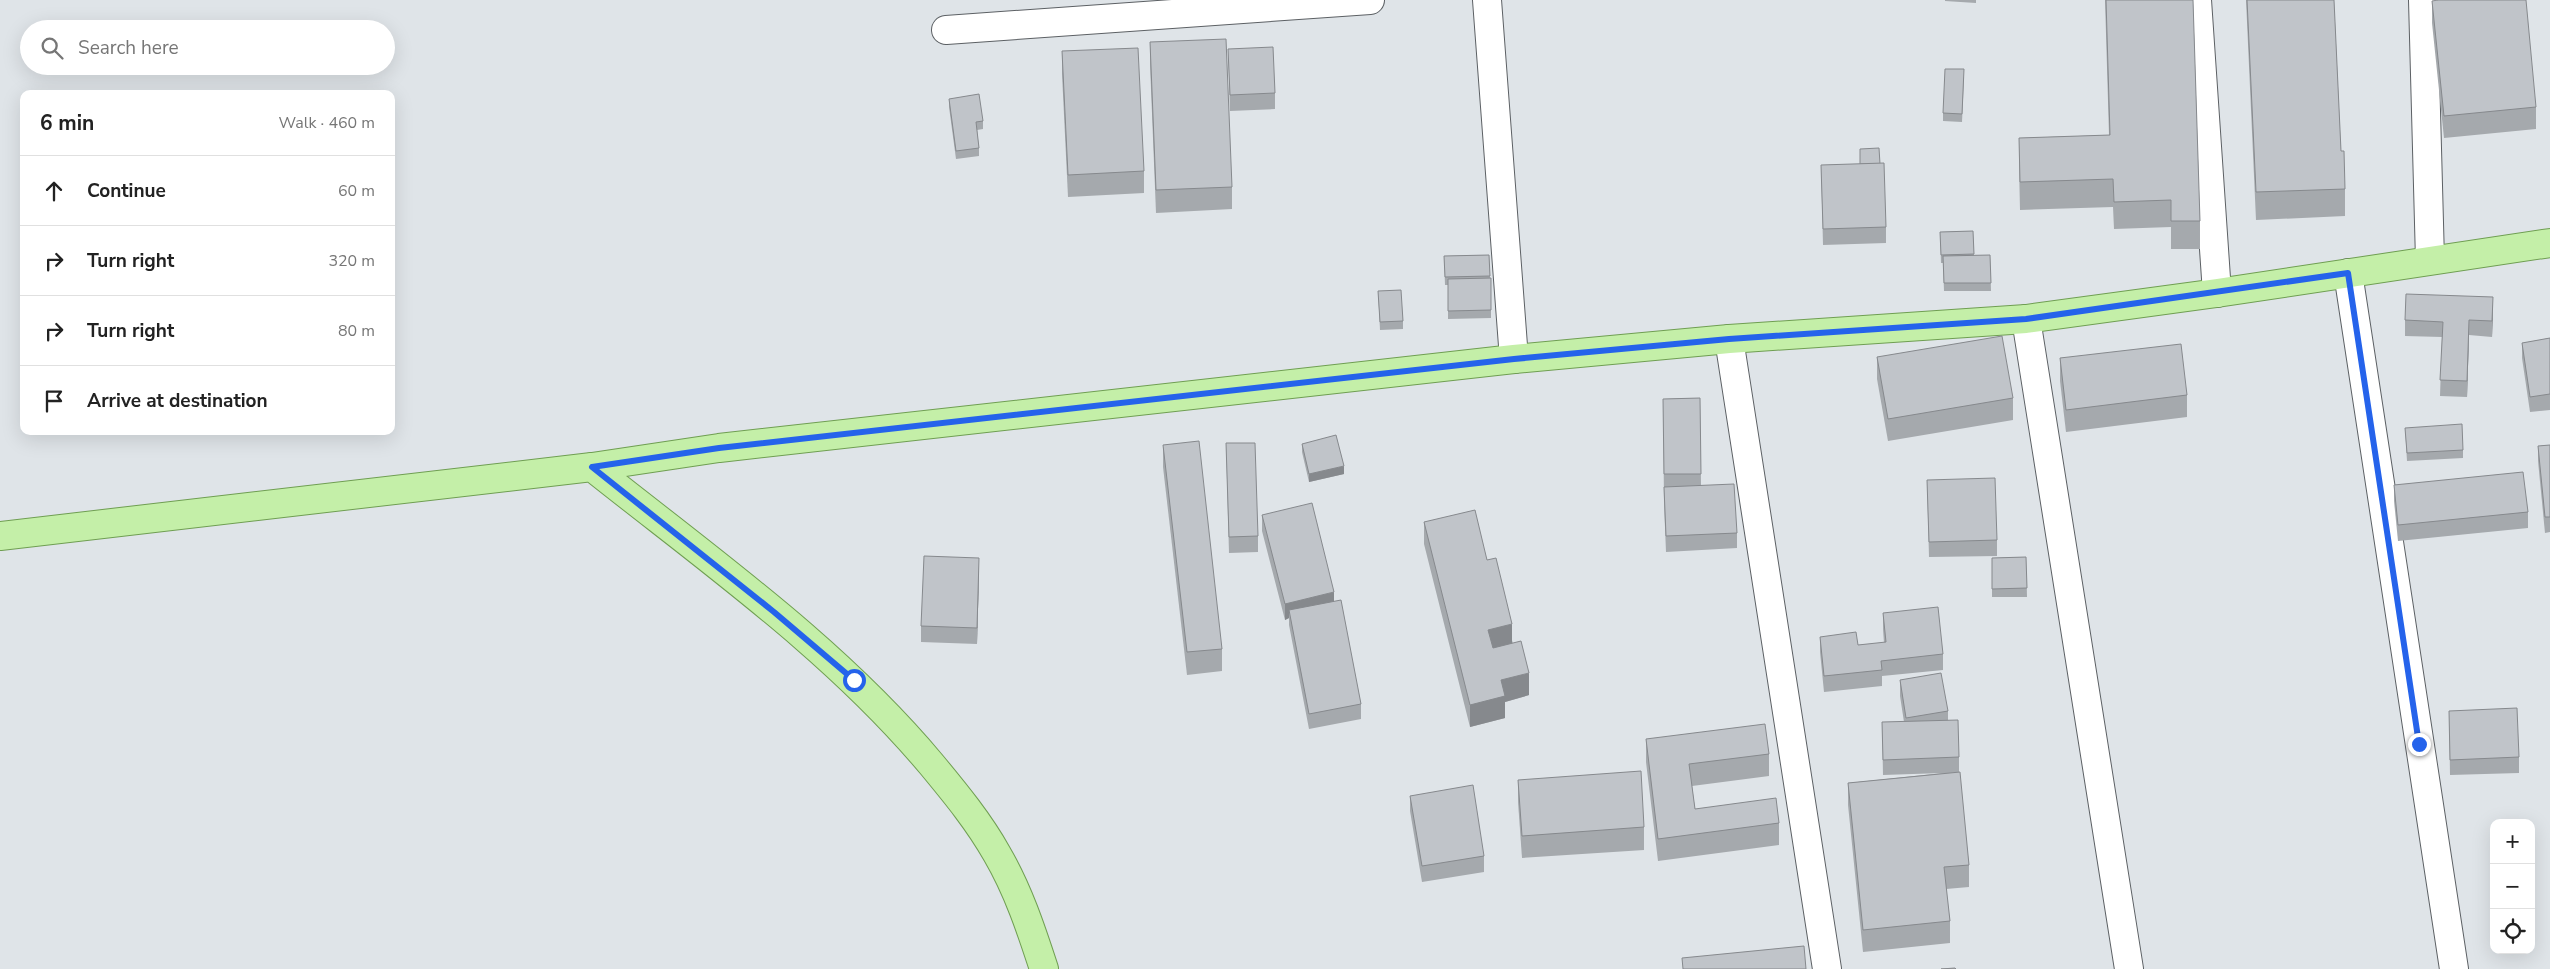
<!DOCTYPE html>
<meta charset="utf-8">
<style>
:root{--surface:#fff;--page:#f2f2f2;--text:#222;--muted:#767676;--line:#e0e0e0}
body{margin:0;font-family:"Nunito Sans",sans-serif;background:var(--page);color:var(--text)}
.controls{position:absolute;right:15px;bottom:15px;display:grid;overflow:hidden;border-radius:10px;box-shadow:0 5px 20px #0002}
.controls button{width:45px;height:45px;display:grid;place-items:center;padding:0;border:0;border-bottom:1px solid var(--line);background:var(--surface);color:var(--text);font:25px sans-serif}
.stop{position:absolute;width:15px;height:15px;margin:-11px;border:4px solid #2563eb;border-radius:50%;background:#fff}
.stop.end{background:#2563eb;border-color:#fff;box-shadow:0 1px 5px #0008}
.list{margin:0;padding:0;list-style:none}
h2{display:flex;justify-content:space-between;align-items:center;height:65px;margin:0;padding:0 20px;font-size:21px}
h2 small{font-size:16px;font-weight:400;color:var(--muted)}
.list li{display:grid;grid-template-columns:32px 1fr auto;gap:15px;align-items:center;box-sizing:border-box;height:70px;padding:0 20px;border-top:1px solid var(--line)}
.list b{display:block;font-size:19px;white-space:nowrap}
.list em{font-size:16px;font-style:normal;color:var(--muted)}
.icon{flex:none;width:28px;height:28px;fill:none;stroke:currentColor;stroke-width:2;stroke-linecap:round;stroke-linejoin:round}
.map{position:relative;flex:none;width:2550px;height:969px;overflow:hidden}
.search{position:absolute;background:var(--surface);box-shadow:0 5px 20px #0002;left:20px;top:20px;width:375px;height:55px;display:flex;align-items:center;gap:12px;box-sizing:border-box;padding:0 18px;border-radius:28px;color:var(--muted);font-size:19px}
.panel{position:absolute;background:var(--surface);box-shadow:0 5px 20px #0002;left:20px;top:90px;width:375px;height:345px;border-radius:10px}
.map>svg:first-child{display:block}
</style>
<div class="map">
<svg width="2550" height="969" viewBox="0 0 2550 969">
<rect width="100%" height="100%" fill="#dfe4e8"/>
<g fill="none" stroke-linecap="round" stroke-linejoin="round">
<g stroke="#5c6064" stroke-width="30">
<g id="minor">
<path d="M1487,0l27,359"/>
<path d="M2197,0l20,293"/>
<path d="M2423,0l7,260"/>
<path d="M946,30l424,-30"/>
<path d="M2348,273l106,696"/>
<path d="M2026,319l103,650"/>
<path d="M1729,339l98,630"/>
</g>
</g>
<g stroke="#6f9e52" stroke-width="30">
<g id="major">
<path d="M592,467l127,-19 795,-89 215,-20 297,-20 191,-26 333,-50"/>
<path d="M0,536l592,-69c118,94 243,182 340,298 24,29 47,57 65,89 21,36 34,75 47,115"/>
</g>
</g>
<use href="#minor" stroke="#fff" stroke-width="28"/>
<use href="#major" stroke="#c4efa8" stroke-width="28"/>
</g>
<g fill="#a5a9ad">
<path d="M1945,0h31v3l-31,-2z"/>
<path d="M2105,0h88l7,221v28h-29v-22l-57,2 -1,-22 -93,3 -1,-44v-28l90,-3z"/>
<path d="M2246,0h88l7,151 4,38v27l-89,4z"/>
<path d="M2432,1l104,106v22l-92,9 -12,-115z"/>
<path d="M1150,42l82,145v22l-76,4 -6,-149z"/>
<path d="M1228,49l47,44v16l-45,2z"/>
<path d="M1062,51l82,120v22l-76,4 -6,-123z"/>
<path d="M1964,77l-2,45 -19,-1v-8z"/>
<path d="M949,99l34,22v8l-6,1 2,18v8l-23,3 -7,-52z"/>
<path d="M1880,164l6,63v16l-63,2 -2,-80z"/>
<path d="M1973,231l1,25 16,-1 1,36h-47l-1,-28h-2l-1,-31z"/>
<path d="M1489,255l1,23h1v40l-43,1v-34h-3l-1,-29z"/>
<path d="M1378,291l25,30v8l-23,1z"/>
<path d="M2493,312l-1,25 -23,-2 -2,62 -27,-1 2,-59 -37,-1v-16z"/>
<path d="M2550,338v72l-20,2 -8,-54v-15z"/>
<path d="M1877,357l136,41v22l-125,21 -11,-62z"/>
<path d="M2060,358l127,37v22l-121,15 -6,-51z"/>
<path d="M1700,398l1,87 36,48v15l-71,4 -2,-49 -1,-104z"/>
<path d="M2405,428l58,22v8l-56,3z"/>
<path d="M1226,443l32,93v16l-29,1z"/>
<path d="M1302,444l42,30 -35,8 -7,-30z"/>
<path d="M1163,445l59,204v22l-35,4 -24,-208z"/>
<path d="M2550,445v87l-5,1 -7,-72v-15z"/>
<path d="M1927,480l70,60v16l-68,1z"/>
<path d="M2394,485l134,27v16l-130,13 -4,-40z"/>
<path d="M1262,515l72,86 27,103v15l-52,10 -20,-104v-7l-4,2 -23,-89z"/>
<path d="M1424,522l63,38 42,135 -24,7v16l-35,9 -46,-183z"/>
<path d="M2026,557l1,40h-35v-39z"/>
<path d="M979,574l-2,70 -56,-2v-16z"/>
<path d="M1883,613l60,41v16l-61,6v10l-58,6 -4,-40v-15l38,8 26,-2 -1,-14z"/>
<path d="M1900,680l48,31v9l11,37v15l10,93v22l-23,2 4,32v22l-87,9 -15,-147v-22l95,-10 -60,2 -1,-53h22l-4,-26z"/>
<path d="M2449,711l70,46v16l-69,2z"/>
<path d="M1646,739l123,15v22l-77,10 3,23 84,14v22l-121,16 -12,-99z"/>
<path d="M1518,780l126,47v23l-122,8 -4,-56z"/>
<path d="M1410,796l74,60v16l-62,10 -12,-71z"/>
</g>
<g fill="#86898d">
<path d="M2493,297v15l-1,25v-16z"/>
<path d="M2469,320v15l-2,62v-16z"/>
<path d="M1344,466v8l-35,8v-8z"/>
<path d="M979,558v16l-2,70v-16z"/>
<path d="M1334,592v16l-45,2v8l-4,2v-16z"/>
<path d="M1512,624v22l-24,6v-22z"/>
<path d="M1529,673v22l-24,7v16l-35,9v-22l31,-25z"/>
</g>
<g fill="#c0c4c9" stroke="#86898d">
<path d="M2106,0h87l7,221h-29v-21l-57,2 -1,-23 -93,3 -1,-44 91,-3z"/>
<path d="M2247,0h87l7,151h3l1,38 -89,3z"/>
<path d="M2438,0h88l10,107 -92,9 -12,-115z"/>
<path d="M1226,39l6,148 -76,3 -6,-148z"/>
<path d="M1273,47l2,46 -45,2 -2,-46z"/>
<path d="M1138,48l6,123 -76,4 -6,-124z"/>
<path d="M1945,69h19l-2,45 -19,-1z"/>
<path d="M979,94l4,27 -7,1 3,26 -23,3 -7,-52z"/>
<path d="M1879,148l1,16h-20v-15z"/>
<path d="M1884,163l2,64 -63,2 -2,-64z"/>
<path d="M1973,231l1,23 -33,1 -1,-23z"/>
<path d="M1489,255l1,21 -45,1 -1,-21z"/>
<path d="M1990,255l1,28h-47l-1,-27z"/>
<path d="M1491,278v32l-43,1v-32z"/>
<path d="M1401,290l2,31 -23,1 -2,-31z"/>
<path d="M2406,294l87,3 -1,24 -23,-1 -2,61 -27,-1 3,-58 -38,-2z"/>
<path d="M2002,336l11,62 -125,21 -11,-62z"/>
<path d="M2550,338v56l-20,3 -8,-54z"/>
<path d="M2181,344l6,51 -121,15 -6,-52z"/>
<path d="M1700,398l1,76h-37l-1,-75z"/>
<path d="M2462,424l1,26 -56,3 -2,-25z"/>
<path d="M1336,435l8,31 -35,8 -7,-30z"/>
<path d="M1199,441l23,208 -35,3 -24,-207z"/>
<path d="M1226,443h29l3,93 -29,1z"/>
<path d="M2550,445v72h-5l-7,-71z"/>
<path d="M2523,472l5,40 -130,13 -4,-40z"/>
<path d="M1995,478l2,62 -68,2 -2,-62z"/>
<path d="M1734,484l3,49 -71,3 -2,-49z"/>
<path d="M1312,503l22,89 -49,12 -23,-89z"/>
<path d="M1475,510l12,50 9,-2 16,66 -24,6 5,18 28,-7 8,32 -28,7 4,16 -35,9 -46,-183z"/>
<path d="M924,556l55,2 -2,70 -56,-2z"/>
<path d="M2026,557l1,31 -35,1v-31z"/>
<path d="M1341,600l20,104 -52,10 -20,-104z"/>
<path d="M1938,607l5,47 -62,7 1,9 -58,6 -4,-39 36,-5 2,13 28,-3 -3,-29z"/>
<path d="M1941,673l7,38 -42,7 -6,-38z"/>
<path d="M2517,708l2,49 -69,3 -1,-49z"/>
<path d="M1958,720l1,37 -76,3 -1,-38z"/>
<path d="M1765,724l4,30 -80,10 6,45 81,-11 3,25 -121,16 -12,-100z"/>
<path d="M1641,771l3,56 -122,9 -4,-56z"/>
<path d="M1960,772l9,93 -25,2 6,54 -87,9 -15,-147z"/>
<path d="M1473,785l11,71 -62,10 -12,-70z"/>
<path d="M1804,946l2,23h-123l-1,-11z"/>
<path d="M1955,968l1,1h-15z"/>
</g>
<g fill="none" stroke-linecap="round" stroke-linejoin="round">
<path stroke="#2563eb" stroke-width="6" d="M854,680l-80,-68 -182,-145 127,-19 795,-89 215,-20 297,-20 322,-46 71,471"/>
</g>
</svg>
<div class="controls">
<button>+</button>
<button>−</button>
<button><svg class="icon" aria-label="locate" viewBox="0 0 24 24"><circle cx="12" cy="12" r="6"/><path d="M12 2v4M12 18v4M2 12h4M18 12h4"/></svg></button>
</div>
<div class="stop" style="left:854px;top:680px"></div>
<div class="stop end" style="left:2419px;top:744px"></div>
<div class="search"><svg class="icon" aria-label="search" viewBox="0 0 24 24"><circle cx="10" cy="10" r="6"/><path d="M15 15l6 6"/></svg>Search here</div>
<section class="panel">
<h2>6 min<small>Walk · 460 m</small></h2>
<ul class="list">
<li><svg class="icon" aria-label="ahead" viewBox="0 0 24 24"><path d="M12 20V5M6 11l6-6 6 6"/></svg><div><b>Continue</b></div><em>60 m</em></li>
<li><svg class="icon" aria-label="right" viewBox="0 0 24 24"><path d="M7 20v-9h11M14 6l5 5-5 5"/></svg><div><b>Turn right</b></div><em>320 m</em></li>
<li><svg class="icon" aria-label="right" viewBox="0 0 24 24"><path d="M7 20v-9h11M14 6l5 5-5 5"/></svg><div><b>Turn right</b></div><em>80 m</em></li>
<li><svg class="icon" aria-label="arrive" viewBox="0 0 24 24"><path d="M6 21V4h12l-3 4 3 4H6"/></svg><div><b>Arrive at destination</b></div></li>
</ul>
</section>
</div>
